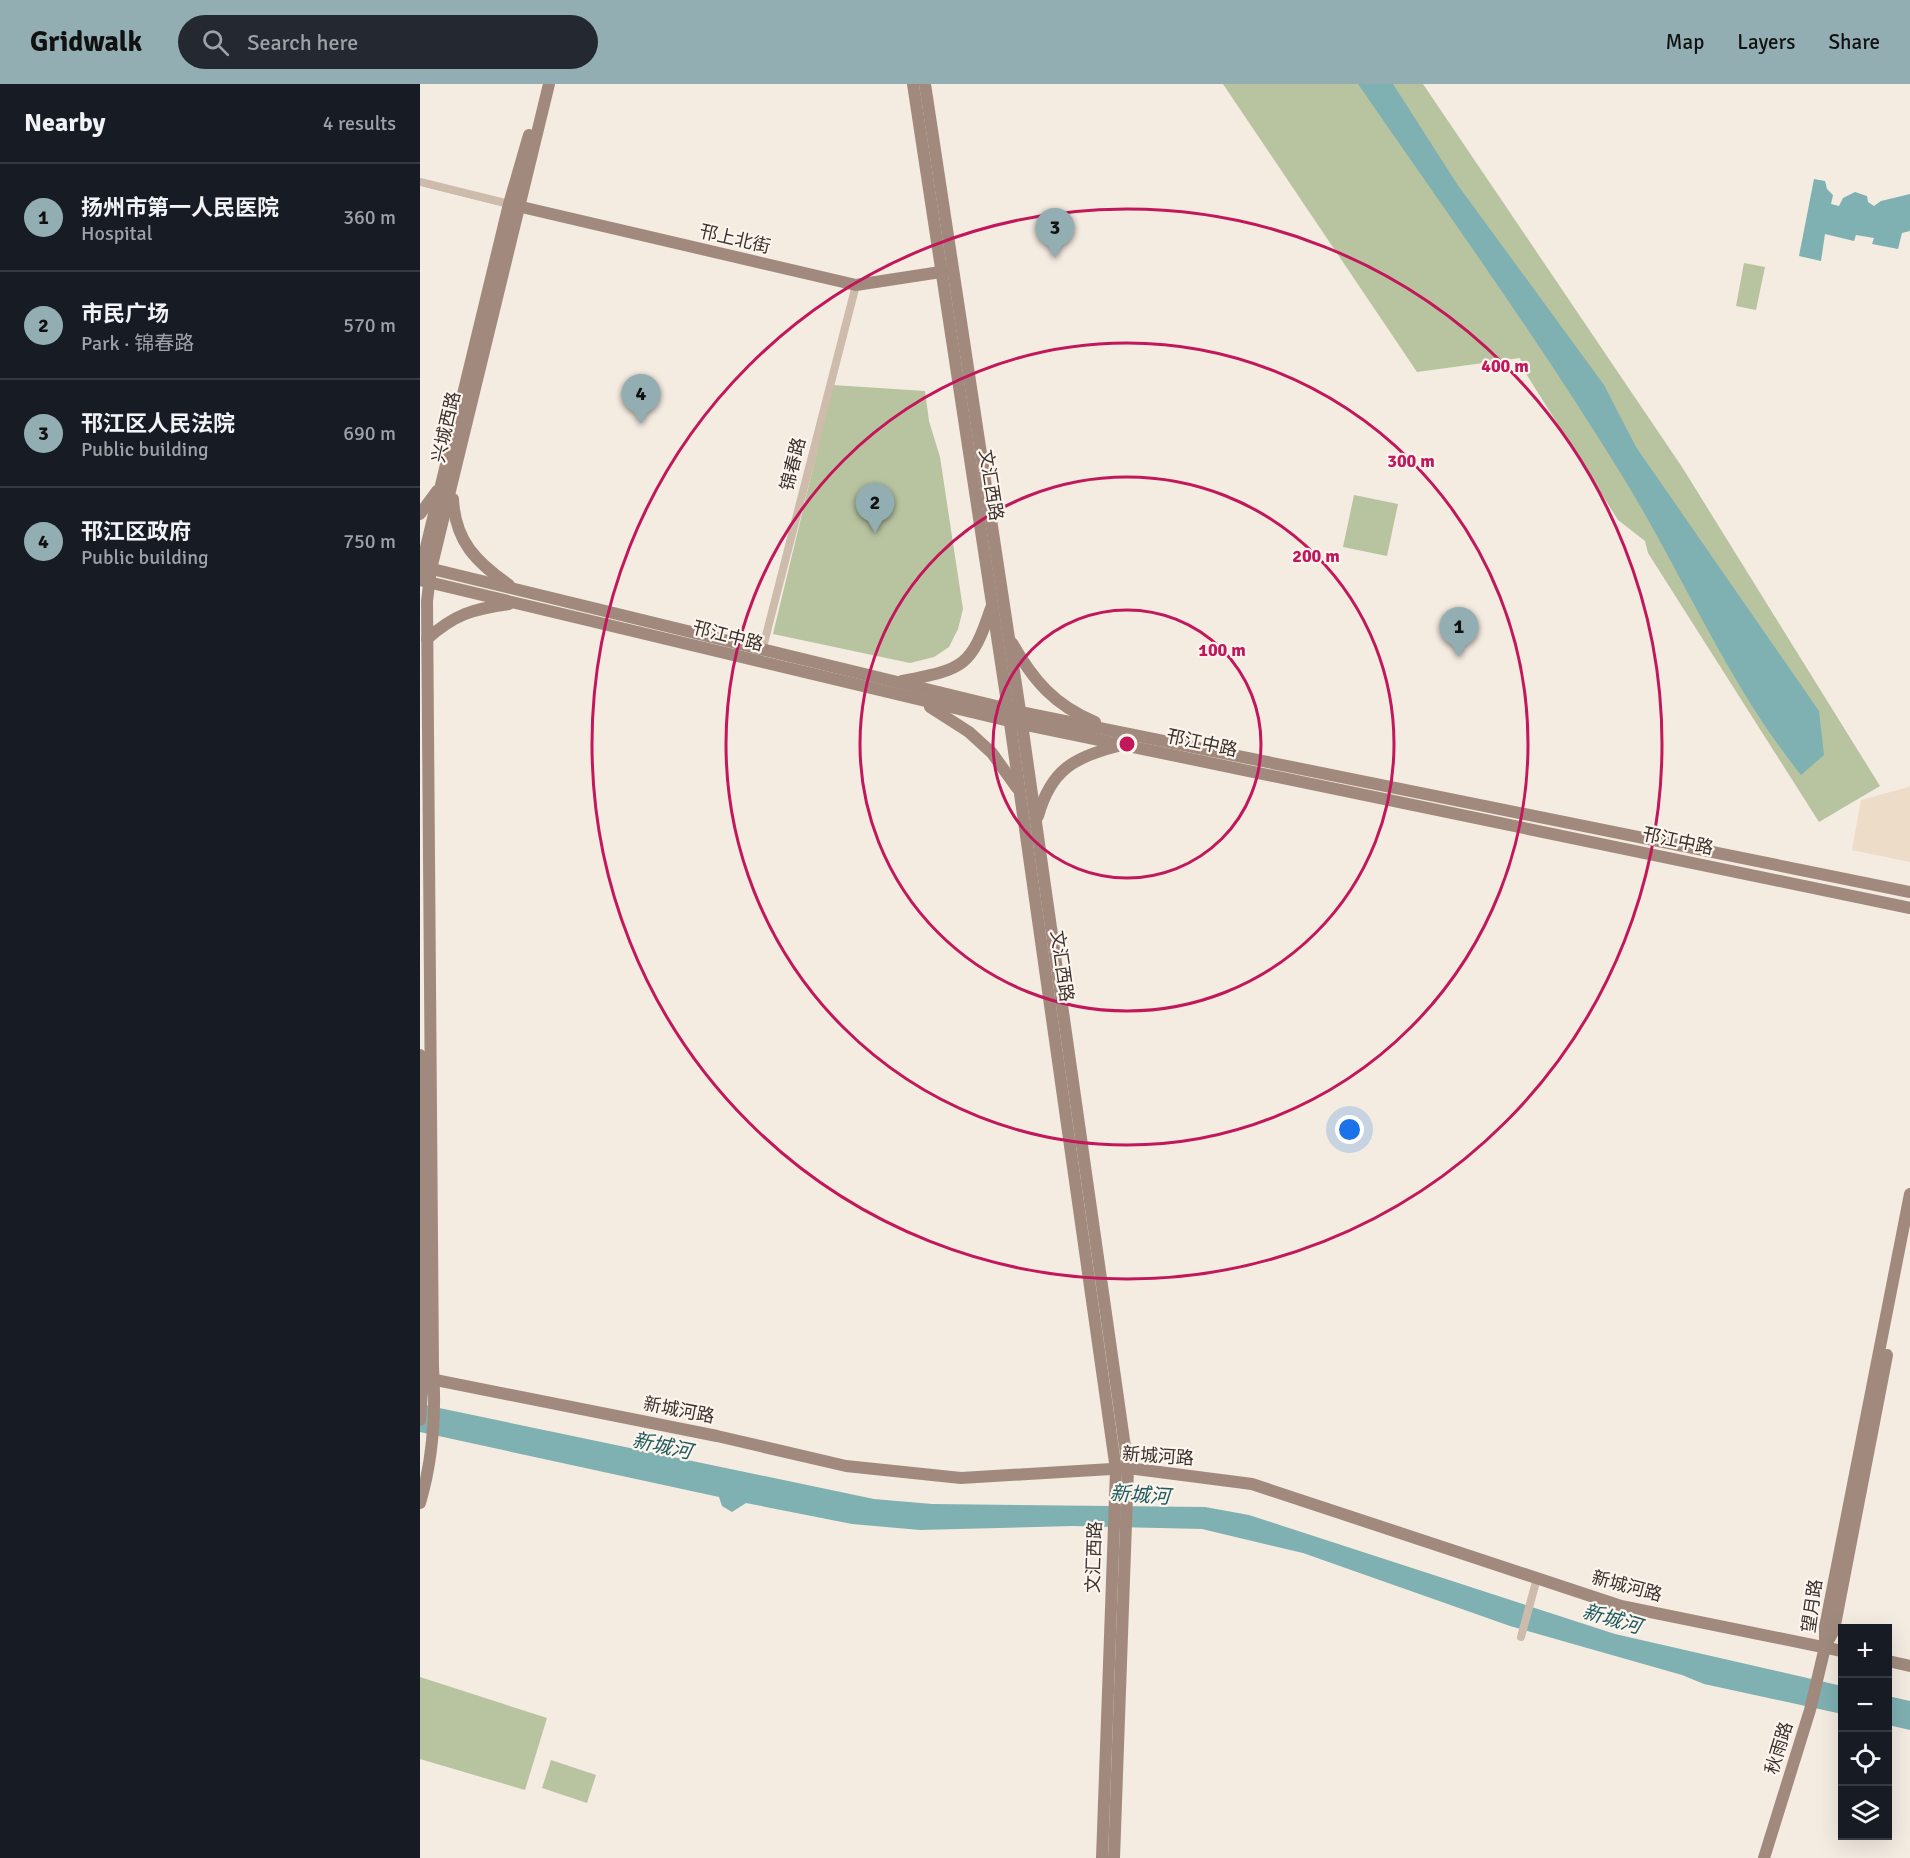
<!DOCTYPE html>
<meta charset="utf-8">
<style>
:root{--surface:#171b24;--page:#242831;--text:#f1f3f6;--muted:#9ea1a6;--line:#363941;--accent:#92aeb2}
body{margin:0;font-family:Signika,"Noto Sans SC",sans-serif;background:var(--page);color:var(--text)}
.controls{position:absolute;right:18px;bottom:18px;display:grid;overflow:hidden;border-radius:0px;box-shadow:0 6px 24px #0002}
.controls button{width:54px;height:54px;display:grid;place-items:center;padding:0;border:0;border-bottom:2px solid var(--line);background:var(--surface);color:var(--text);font:30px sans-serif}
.you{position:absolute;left:930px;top:1046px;width:21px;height:21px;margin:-15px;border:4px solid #fff;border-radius:50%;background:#1a73e8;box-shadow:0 0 0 9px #1a73e833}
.badge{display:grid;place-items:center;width:39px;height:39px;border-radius:50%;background:var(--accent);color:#111;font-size:20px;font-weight:700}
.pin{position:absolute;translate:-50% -50px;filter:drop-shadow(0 2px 3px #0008)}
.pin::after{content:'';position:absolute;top:32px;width:21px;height:18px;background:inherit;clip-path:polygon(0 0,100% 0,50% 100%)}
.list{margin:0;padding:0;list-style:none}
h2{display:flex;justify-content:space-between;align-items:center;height:78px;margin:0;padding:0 24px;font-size:26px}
h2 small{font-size:20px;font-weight:400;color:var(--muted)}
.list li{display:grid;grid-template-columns:39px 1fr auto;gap:18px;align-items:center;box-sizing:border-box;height:108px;padding:0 24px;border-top:2px solid var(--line)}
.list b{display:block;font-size:22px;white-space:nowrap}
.list p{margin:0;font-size:20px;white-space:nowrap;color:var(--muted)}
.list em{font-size:20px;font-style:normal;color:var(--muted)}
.icon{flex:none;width:33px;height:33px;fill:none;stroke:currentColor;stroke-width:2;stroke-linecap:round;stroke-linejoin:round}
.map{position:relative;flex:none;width:1490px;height:1774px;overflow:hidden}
header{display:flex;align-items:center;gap:36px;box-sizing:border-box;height:84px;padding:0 30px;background:var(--accent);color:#111}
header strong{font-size:28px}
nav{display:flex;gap:33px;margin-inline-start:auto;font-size:21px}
.search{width:420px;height:54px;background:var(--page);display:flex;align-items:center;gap:15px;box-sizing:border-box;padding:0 21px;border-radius:33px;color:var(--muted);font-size:22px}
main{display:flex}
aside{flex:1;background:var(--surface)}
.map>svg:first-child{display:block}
</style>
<header>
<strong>Gridwalk</strong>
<div class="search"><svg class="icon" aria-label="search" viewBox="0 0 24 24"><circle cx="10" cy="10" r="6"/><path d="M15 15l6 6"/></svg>Search here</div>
<nav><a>Map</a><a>Layers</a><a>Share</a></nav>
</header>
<main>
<aside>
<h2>Nearby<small>4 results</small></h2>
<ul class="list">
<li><span class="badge">1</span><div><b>扬州市第一人民医院</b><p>Hospital</p></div><em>360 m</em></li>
<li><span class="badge">2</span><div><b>市民广场</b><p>Park · 锦春路</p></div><em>570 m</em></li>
<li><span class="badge">3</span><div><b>邗江区人民法院</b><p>Public building</p></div><em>690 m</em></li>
<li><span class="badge">4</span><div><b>邗江区政府</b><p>Public building</p></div><em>750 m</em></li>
</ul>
</aside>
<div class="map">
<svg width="1490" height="1774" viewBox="0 0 1490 1774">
<rect width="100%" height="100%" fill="#f4ebe1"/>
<g fill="#b8c4a0">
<path d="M803,0h200l259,383 198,319 -61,36 -171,-269 -3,-12 -27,-21 -95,-151 -3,-11 -103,14z"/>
<path d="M1324,179l21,4 -9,43 -20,-4z"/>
<path d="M413,301l92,6 4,30 11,36 23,152 -5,20 -9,18 -15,10 -24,6 -137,-29z"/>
<path d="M934,411l44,9 -11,52 -44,-9z"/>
<path d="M0,1593l127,41 -22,72 -105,-31z"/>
<path d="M131,1676l45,15 -9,28 -45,-15z"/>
</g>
<path fill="#ecdcc8" d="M1490,700v78l-58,-12 9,-50 48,-13z"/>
<g fill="#7fb0b2">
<path d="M938,0h35l64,100 147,201 32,62 183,264 5,44 -23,20c-70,-87 -115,-193 -172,-288 -84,-138 -179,-270 -271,-403z"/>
<path d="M1394,95l11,2 2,8 6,6 -2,9 8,2 4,-8 12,-6 12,4 1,6 6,4 7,-5 29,-7v37l-8,2 -4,16 -26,-5 2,-6 -18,-3 -2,6 -29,-7 -4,27 -22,-5z"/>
<path d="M0,1320l454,95 58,5 273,3 44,8 366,119 227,52v28l-138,-30 -22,-9 -172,-49 -207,-73 -101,-24 -129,-3 -153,4 -68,-6 -106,-21 -14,9 -10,-6 -3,-9 -299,-65z"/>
<path d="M1468,1612l22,5v29l-22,-5z"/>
</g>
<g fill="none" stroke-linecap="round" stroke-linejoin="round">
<g stroke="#cdbbac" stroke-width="8">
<path d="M0,98l89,22"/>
<path d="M342,567l94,-366"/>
<path d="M1101,1553l16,-59"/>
</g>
<g stroke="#a18a7d" stroke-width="12">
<path d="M493,0l95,625 108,761 -14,388"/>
<path d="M505,0l97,640 106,744 -14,390"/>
<path d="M93,121l343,80 91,-14"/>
<path d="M33,415c2,42 23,63 56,86"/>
<path d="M0,430l17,-23"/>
<path d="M0,482l600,146 890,180"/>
<path d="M0,488l89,-368 20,-69"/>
<path d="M0,496l602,144 888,184"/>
<path d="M7,555c28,-25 46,-30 82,-35"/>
<path d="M592,559c21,37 42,62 83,79"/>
<path d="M482,597c61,-12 69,-13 89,-73"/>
<path d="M510,623l39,25 23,21 25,35"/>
<path d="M618,732c13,-46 36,-59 80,-70"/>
<path d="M0,971l3,323 -3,42"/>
<path d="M0,1293l297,59 129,30 115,12 167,-10 124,16 369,122 221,45"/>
<path d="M0,1419c13,-44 16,-91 13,-136l-6,-766 4,-32 118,-485"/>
<path d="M1407,1559l7,-13 53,-275"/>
<path d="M1468,1577l22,5"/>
<path d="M1344,1774l46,-148 15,-63v-20l85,-433"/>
</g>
</g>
<g fill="none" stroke="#c2185b" stroke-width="3">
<circle cx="707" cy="660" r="134"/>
<circle cx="707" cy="660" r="267"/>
<circle cx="707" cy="660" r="401"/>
<circle cx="707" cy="660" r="535"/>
</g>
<g text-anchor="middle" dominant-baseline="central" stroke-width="4.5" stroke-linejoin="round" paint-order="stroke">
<g font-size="18" fill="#3b302b" stroke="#fbf5ee">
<text transform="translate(315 155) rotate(13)">邗上北街</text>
<text transform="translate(26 343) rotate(-77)">兴城西路</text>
<text transform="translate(373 380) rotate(-76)">锦春路</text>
<text transform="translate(571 401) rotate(81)">文汇西路</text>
<text transform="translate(308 552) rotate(14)">邗江中路</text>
<text transform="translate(782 659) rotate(12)">邗江中路</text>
<text transform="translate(1258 757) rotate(12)">邗江中路</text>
<text transform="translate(642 882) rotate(82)">文汇西路</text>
<text transform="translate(259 1326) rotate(11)">新城河路</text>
<text transform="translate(738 1372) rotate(4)">新城河路</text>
<text transform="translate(674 1473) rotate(-88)">文汇西路</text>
<text transform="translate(1207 1502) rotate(15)">新城河路</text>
<text transform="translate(1392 1522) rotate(-82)">望月路</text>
<text transform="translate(1359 1664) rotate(-73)">秋雨路</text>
</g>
<g font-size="20" font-style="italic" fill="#1f5a5e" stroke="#fbf5ee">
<text transform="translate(242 1362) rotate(12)">新城河</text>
<text transform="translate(720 1411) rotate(4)">新城河</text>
<text transform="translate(1192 1535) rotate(16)">新城河</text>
</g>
</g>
<circle cx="707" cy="660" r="9" fill="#c2185b" stroke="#fbf5ee" stroke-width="3"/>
<g font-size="18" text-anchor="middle" font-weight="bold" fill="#c2185b" stroke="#fbf5ee" stroke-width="4.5" stroke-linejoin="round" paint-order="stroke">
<text x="1085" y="288">400 m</text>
<text x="991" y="383">300 m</text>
<text x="896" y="478">200 m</text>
<text x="802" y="572">100 m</text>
</g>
</svg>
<div class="controls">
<button>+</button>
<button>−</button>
<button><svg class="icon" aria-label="locate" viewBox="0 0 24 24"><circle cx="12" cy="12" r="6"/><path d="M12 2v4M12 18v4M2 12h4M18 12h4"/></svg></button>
<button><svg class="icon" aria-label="layers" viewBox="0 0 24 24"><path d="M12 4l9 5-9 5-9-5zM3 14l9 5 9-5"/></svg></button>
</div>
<div class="you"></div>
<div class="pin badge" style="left:1039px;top:573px">1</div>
<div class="pin badge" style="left:455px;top:449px">2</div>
<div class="pin badge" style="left:635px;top:174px">3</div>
<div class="pin badge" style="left:221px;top:340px">4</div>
</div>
</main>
